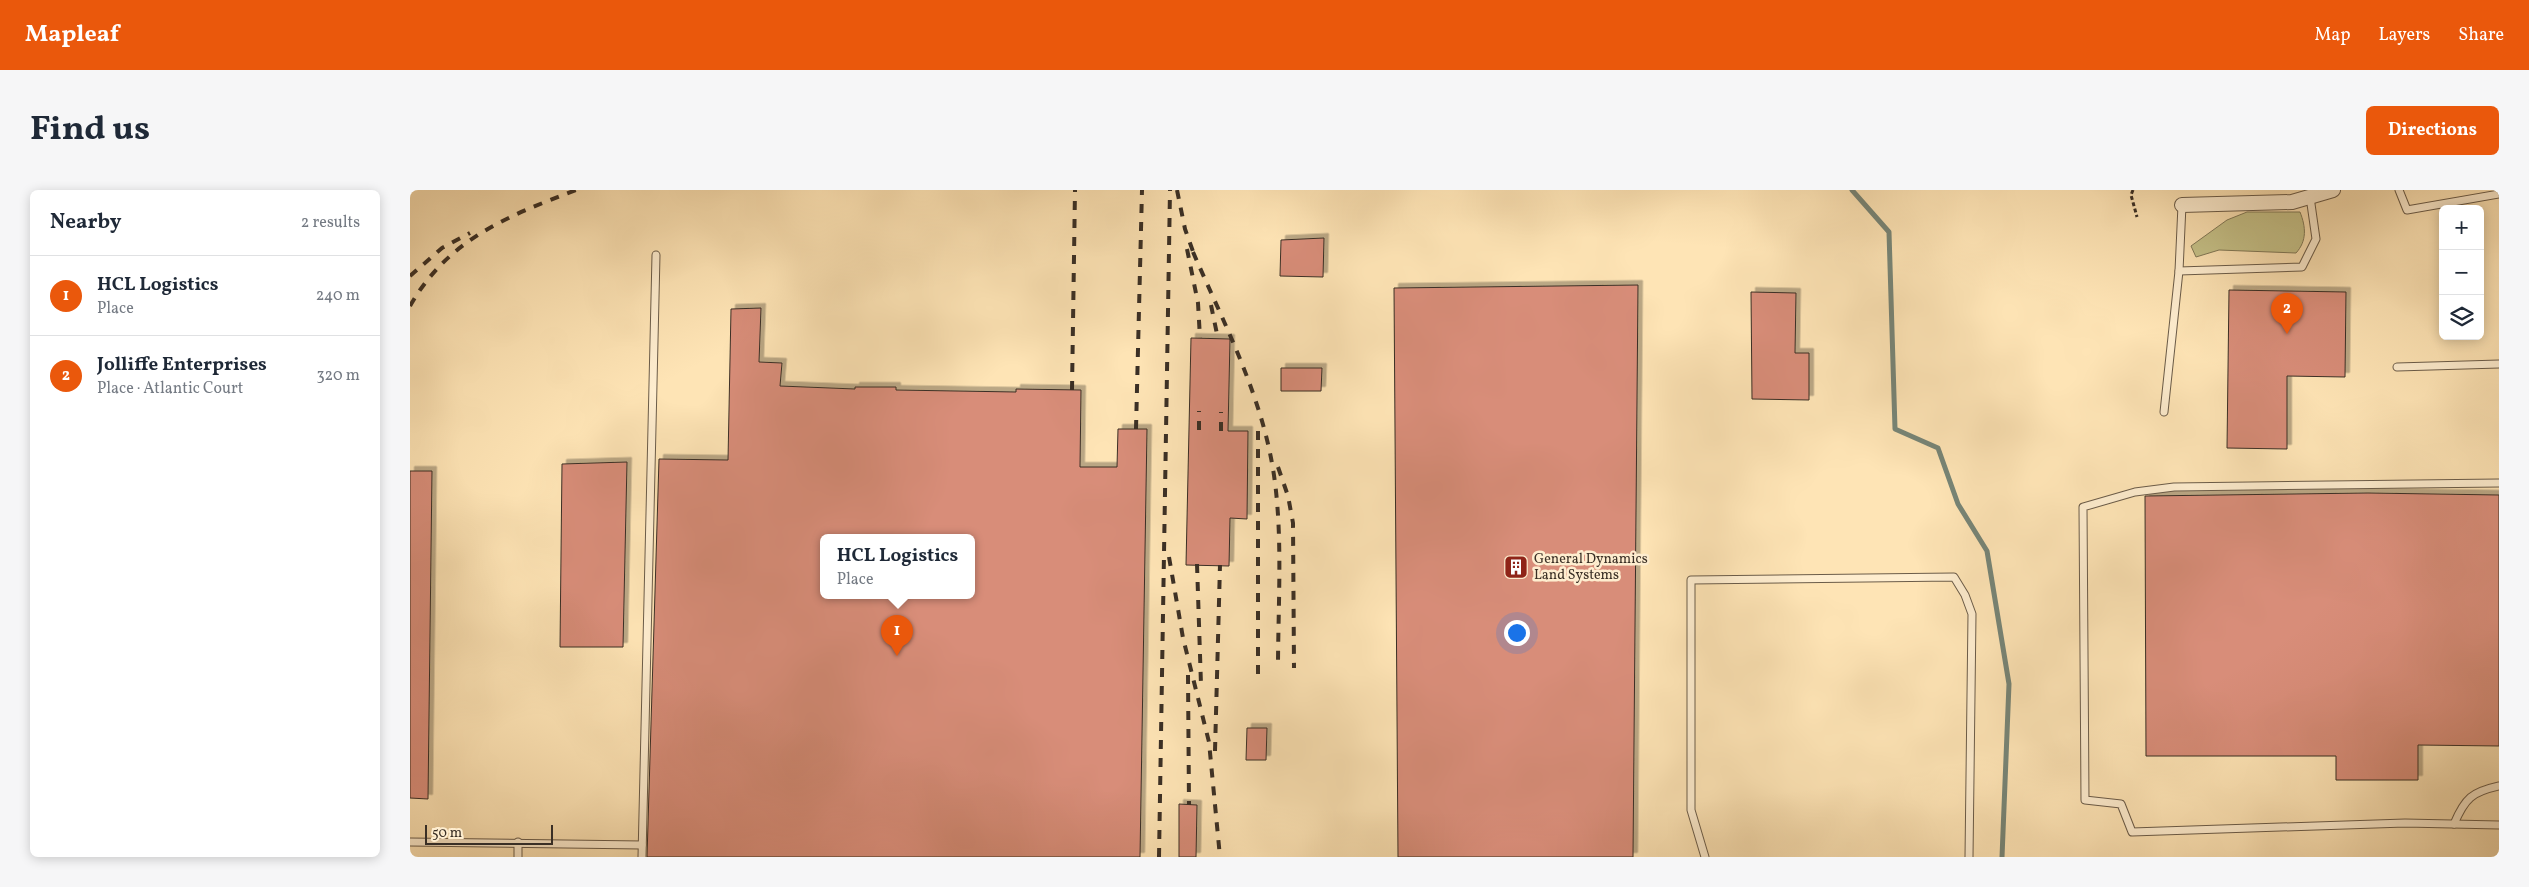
<!DOCTYPE html>
<meta charset="utf-8">
<style>
:root{--surface:#fff;--page:#f6f6f7;--text:#1f2937;--muted:#747a83;--line:#e0e1e3;--accent:#ea580c}
body{margin:0;font-family:Vollkorn,serif;background:var(--page);color:var(--text)}
.controls{position:absolute;right:15px;top:15px;display:grid;overflow:hidden;border-radius:8px;box-shadow:0 2px 12px #0003}
.controls button{width:45px;height:45px;display:grid;place-items:center;padding:0;border:0;border-bottom:1px solid var(--line);background:var(--surface);color:var(--text);font:25px sans-serif}
.scale{position:absolute;left:15px;bottom:12px;width:128px;box-sizing:border-box;padding-left:5px;border:2px solid #3a2f25;border-top:0;font-size:14px;line-height:18px;white-space:nowrap;color:#3a2f25;-webkit-text-stroke:4px #feedcf;paint-order:stroke}
.you{position:absolute;left:1106px;top:442px;width:18px;height:18px;margin:-12px;border:4px solid #fff;border-radius:50%;background:#1a73e8;box-shadow:0 0 0 8px #1a73e833}
.badge{display:grid;place-items:center;width:32px;height:32px;border-radius:50%;background:var(--accent);color:#fff;font-size:16px;font-weight:700}
.pin{position:absolute;translate:-50% -41px;filter:drop-shadow(0 1px 2px #0008)}
.pin::after{content:'';position:absolute;top:26px;width:18px;height:15px;background:inherit;clip-path:polygon(0 0,100% 0,50% 100%)}
.popup{position:absolute;left:410px;top:344px;width:155px;height:65px;box-sizing:border-box;display:grid;place-content:center;border-radius:8px;background:var(--surface);filter:drop-shadow(0 1px 4px #0005);font-size:16px;white-space:nowrap;color:var(--muted)}
.popup b{font-size:19px;color:var(--text)}
.popup::after{content:'';position:absolute;left:50%;top:100%;margin-left:-10px;border:10px solid transparent;border-top-color:var(--surface)}
.list{margin:0;padding:0;list-style:none}
h2{display:flex;justify-content:space-between;align-items:center;height:65px;margin:0;padding:0 20px;font-size:21px}
h2 small{font-size:16px;font-weight:400;color:var(--muted)}
.list li{display:grid;grid-template-columns:32px 1fr auto;gap:15px;align-items:center;box-sizing:border-box;height:80px;padding:0 20px;border-top:1px solid var(--line)}
.list b{display:block;font-size:19px;white-space:nowrap}
.list p{margin:0;font-size:16px;white-space:nowrap;color:var(--muted)}
.list em{font-size:16px;font-style:normal;color:var(--muted)}
.icon{flex:none;width:28px;height:28px;fill:none;stroke:currentColor;stroke-width:2;stroke-linecap:round;stroke-linejoin:round}
.map{position:relative;flex:none;width:2089px;height:667px;overflow:hidden;border-radius:8px}
header{display:flex;align-items:center;gap:30px;box-sizing:border-box;height:70px;padding:0 25px;background:var(--accent);color:#fff}
header strong{font-size:24px}
nav{display:flex;gap:28px;margin-inline-start:auto;font-size:18px}
.intro{display:flex;align-items:center;justify-content:space-between;box-sizing:border-box;height:120px;padding:0 30px}
h1{margin:0;font-size:35px}
.button{padding:12px 22px;border-radius:8px;background:var(--accent);color:#fff;font-size:18px;font-weight:700}
main{display:flex;gap:30px;padding:0 30px}
aside{flex:1;background:var(--surface);border-radius:8px;box-shadow:0 2px 12px #0003}
.map>svg:first-child{display:block}
</style>
<header>
<strong>Mapleaf</strong>
<nav><a>Map</a><a>Layers</a><a>Share</a></nav>
</header>
<div class="intro"><h1>Find us</h1><a class="button">Directions</a></div>
<main>
<aside>
<h2>Nearby<small>2 results</small></h2>
<ul class="list">
<li><span class="badge">1</span><div><b>HCL Logistics</b><p>Place</p></div><em>240 m</em></li>
<li><span class="badge">2</span><div><b>Jolliffe Enterprises</b><p>Place · Atlantic Court</p></div><em>320 m</em></li>
</ul>
</aside>
<div class="map">
<svg width="2089" height="667" viewBox="0 0 2089 667">
<defs>
<filter id="shadow"><feDropShadow dx="4.5" dy="-4.5" stdDeviation="0" flood-color="#0004"/></filter>
</defs>
<rect width="100%" height="100%" fill="#fee4b5"/>
<filter id="stains"><feTurbulence type="fractalNoise" baseFrequency=".004" numOctaves="4"/><feColorMatrix values="0 0 0 0 .2 0 0 0 0 .09 0 0 0 0 .02 0 0 0 .5 -.17"/></filter>
<radialGradient id="worn" r=".72"><stop offset=".6" stop-color="#630" stop-opacity="0"/><stop offset="1" stop-color="#630" stop-opacity=".3"/></radialGradient>
<path fill="#c6c289" stroke="#807857" d="M1837,22h53c6,15 7,29 -4,41l-77,-3 -23,7 -5,-11 36,-26z"/>
<g fill="none" stroke-linecap="round" stroke-linejoin="round">
<path stroke="#778577" stroke-width="5" d="M1442,0l37,42 6,197 43,19 20,56 29,47 22,133 -7,173"/>
</g>
<g fill="#d88d79" stroke="#3a2f25" fill-rule="evenodd" filter="url(#shadow)">
<path d="M914,48l-1,39 -43,-1 1,-36z"/>
<path d="M1228,95l-5,572h-235l-4,-569z"/>
<path d="M1819,100l117,2 -1,85 -58,-1v73l-60,-1z"/>
<path d="M1341,102l45,1 -1,60h14v47l-57,-1z"/>
<path d="M351,118l-2,54 23,1 -2,23 75,3v-2h41v3l120,2v-3l65,1 -1,77h37l1,-38h29l-7,428h-493l12,-398 69,1 3,-151zM413,347h148v58h-148z"/>
<path d="M781,148l39,1 -2,92h20l-1,88 -17,-1 -1,48 -43,-1z"/>
<path d="M871,178h41l-1,23h-40z"/>
<path d="M217,272l-4,185h-63l2,-183z"/>
<path d="M0,281h22l-4,328 -18,-1z"/>
<path d="M1958,303l131,2v251l-81,-1v35h-82v-24h-190l-1,-260z"/>
<path d="M837,538h20l-1,32h-20z"/>
<path d="M769,614l18,1 -1,52h-17z"/>
</g>
<g fill="none" stroke-linecap="round" stroke-linejoin="round">
<g stroke="#6b5c49" stroke-width="9">
<g id="lane">
<path d="M1989,0l8,20 92,-16"/>
<path d="M1769,81l123,-4 14,-28 -6,-42"/>
<path d="M1987,177l102,-3"/>
<path d="M1754,222l15,-141 3,-66"/>
<path d="M2089,293l-325,4 -39,5 -52,15 2,293 36,4 11,28 273,-9 94,2"/>
<path d="M2044,634c11,-26 18,-32 45,-38"/>
<path d="M0,652l232,3"/>
<path d="M108,667v-15"/>
<path d="M232,667l14,-602"/>
<path d="M1295,667l-14,-47v-230l263,-3 11,18 7,19 -3,243"/>
</g>
</g>
<g stroke="#6b5c49" stroke-width="16">
<path id="street" d="M1772,15l110,-3 41,-12"/>
</g>
<path stroke="#3a2f25" stroke-width="3" stroke-dasharray="4 2.5" stroke-linecap="butt" d="M1723,0l-2,5 6,22"/>
<use href="#lane" stroke="#feedcf" stroke-width="7"/>
<use href="#street" stroke="#feedcf" stroke-width="14"/>
<g stroke="#3a2f25" stroke-width="4" stroke-dasharray="9 9" stroke-linecap="butt">
<path d="M767,0l8,39 10,28"/>
<path d="M777,59l11,54 2,35"/>
<path d="M783,62c29,67 64,134 78,206 13,65 7,143 7,210"/>
<path d="M0,86l32,-28 28,-15"/>
<path d="M801,115l7,34"/>
<path d="M0,116c38,-67 98,-90 166,-116"/>
<path d="M662,200l3,-200"/>
<path d="M726,239l6,-239"/>
<path d="M789,240v-19"/>
<path d="M811,241v-19"/>
<path d="M868,277l10,29 5,27 1,145"/>
<path d="M759,367l14,81 26,104 11,115"/>
<path d="M787,374l4,121"/>
<path d="M848,484v-247"/>
<path d="M778,485l1,130"/>
<path d="M805,561l5,-186"/>
<path d="M749,667l11,-667"/>
</g>
</g>
<defs>
<g id="building-square" transform="scale(1.25)"><rect x="-9" y="-9" width="18" height="18" rx="4" fill="#8f2418" stroke="#feedcf"/><path d="M-4-6H4V6H1V3H-1V6H-4ZM-2.5-4.3h1.7v1.8h-1.7ZM.8-4.3h1.7v1.8H.8ZM-2.5-1h1.7V.8h-1.7ZM.8-1h1.7V.8H.8Z" fill="#fff"/></g>
</defs>
<g fill-rule="evenodd">
<use href="#building-square" x="1106" y="377"/>
</g>
<g text-anchor="middle" dominant-baseline="central" stroke-width="5" stroke-linejoin="round" paint-order="stroke">
<g font-size="14" fill="#3a2f25" stroke="#feedcf" text-anchor="start">
<text x="1124" y="369">General Dynamics<tspan x="1124" dy="16">Land Systems</tspan></text>
</g>
</g>
<rect width="100%" height="100%" filter="url(#stains)"/>
<rect width="100%" height="100%" fill="url(#worn)"/>
</svg>
<div class="controls">
<button>+</button>
<button>−</button>
<button><svg class="icon" aria-label="layers" viewBox="0 0 24 24"><path d="M12 4l9 5-9 5-9-5zM3 14l9 5 9-5"/></svg></button>
</div>
<div class="scale">50 m</div>
<div class="you"></div>
<div class="pin badge" style="left:487px;top:466px">1</div>
<div class="popup"><b>HCL Logistics</b>Place</div>
<div class="pin badge" style="left:1877px;top:144px">2</div>
</div>
</main>
